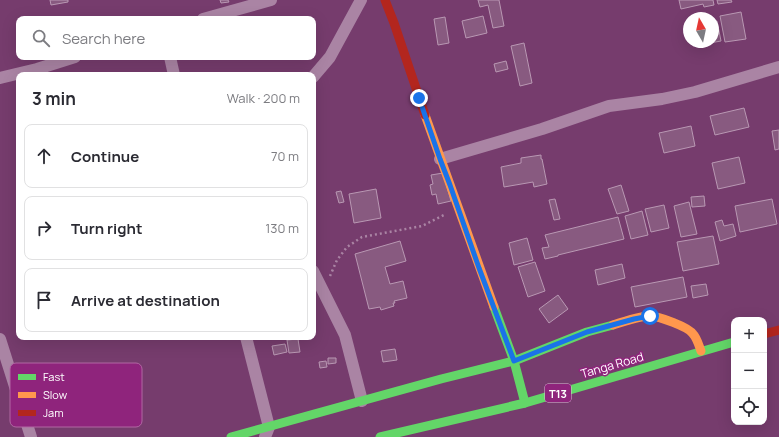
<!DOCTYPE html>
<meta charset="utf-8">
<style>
:root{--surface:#fff;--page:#f2f2f3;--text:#2b2b33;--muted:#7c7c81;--line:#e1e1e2}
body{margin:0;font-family:Manrope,sans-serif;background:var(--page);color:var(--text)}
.controls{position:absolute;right:12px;bottom:12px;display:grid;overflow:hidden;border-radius:8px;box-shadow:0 4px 16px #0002}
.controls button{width:36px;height:36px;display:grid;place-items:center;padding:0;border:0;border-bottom:1px solid var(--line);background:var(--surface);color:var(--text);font:20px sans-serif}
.compass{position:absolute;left:683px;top:12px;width:36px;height:36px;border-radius:50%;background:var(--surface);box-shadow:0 4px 16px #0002;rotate:351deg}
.stop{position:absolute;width:12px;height:12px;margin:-9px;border:3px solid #1a73e8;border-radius:50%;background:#fff}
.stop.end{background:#1a73e8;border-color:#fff;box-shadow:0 1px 4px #0008}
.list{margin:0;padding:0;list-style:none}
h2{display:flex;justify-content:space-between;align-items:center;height:52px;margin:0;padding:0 16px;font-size:17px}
h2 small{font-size:13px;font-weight:400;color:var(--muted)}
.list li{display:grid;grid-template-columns:26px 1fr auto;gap:12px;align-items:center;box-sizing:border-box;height:64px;margin:0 8px 8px;padding:0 8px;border:1px solid var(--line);border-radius:8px}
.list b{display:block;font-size:15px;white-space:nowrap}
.list em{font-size:13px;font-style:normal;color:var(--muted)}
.icon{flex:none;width:22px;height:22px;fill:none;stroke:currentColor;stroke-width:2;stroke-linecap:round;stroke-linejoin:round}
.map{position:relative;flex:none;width:779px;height:437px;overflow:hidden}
.search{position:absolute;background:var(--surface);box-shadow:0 4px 16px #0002;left:16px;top:16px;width:300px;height:44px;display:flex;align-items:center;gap:10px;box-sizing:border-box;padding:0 14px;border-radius:8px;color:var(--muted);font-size:15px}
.panel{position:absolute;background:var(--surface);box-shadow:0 4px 16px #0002;left:16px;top:72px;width:300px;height:268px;border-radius:8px}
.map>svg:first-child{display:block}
</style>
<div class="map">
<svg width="779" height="437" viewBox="0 0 779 437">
<rect width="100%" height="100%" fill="#763c6d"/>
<g fill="#885a80" stroke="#b998b3">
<path d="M50,0h18v2l-17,3z"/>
<path d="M220,0h8l1,2 -8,1z"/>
<path d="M478,0h21l5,26 -11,2 -5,-23 -8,2z"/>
<path d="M679,0h34l1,5 -10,2 -1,-3 -22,5z"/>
<path d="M717,0h14l1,2 -14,2z"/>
<path d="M741,12l5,27 -21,3 -5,-26z"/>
<path d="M483,16l4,17 -21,5 -4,-17z"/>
<path d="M445,17l4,26 -11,2 -4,-26z"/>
<path d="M717,21l4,20 -28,5 -1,-4h21v-20z"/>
<path d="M524,43l8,40 -12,3 -9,-40z"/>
<path d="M506,61l2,8 -12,3 -2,-8z"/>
<path d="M744,108l5,19 -34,8 -5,-19z"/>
<path d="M691,126l4,20 -31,7 -5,-20z"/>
<path d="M779,130v19l-4,1 -3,-19z"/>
<path d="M541,155v4h1l5,25 -13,3 -1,-5 -29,5 -3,-20 20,-4v-5z"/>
<path d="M739,157l6,26 -27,6 -6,-26z"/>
<path d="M443,173l8,28 -13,3 -2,-10 -4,1 -2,-10 3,-1 -2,-9z"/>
<path d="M621,185l8,26 -12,3 -9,-25z"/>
<path d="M376,189l5,29 -27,5 -5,-29z"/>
<path d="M341,191l3,11 -5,1 -3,-11z"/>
<path d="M704,196l1,10 -13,1 -1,-10z"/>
<path d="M555,199l5,20 -6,1 -5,-20z"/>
<path d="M772,199l5,25 -37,8 -5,-26z"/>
<path d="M689,202l8,32 -16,3 -7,-31z"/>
<path d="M664,205l5,23 -18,4 -6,-23z"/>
<path d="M642,211l6,24 -17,4 -6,-23z"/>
<path d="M618,217l6,22 -66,16v1l-13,3 -3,-11 7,-1 -4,-12z"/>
<path d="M722,220l2,6 9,-2 3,12 -16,5 -5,-19z"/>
<path d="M713,236l6,28 -36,7 -6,-29z"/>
<path d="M527,238l6,22 -19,5 -5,-22z"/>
<path d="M400,241l6,20 -21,6 5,17 13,-3 4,17 -13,3 1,2h-2l1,3 -13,4 -1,-3 -11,2 -14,-55z"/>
<path d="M535,262l10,29 -17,6 -10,-30z"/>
<path d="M622,264l3,14 -27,7 -3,-15z"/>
<path d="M683,277l4,20 -52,10 -4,-20z"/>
<path d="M706,284l2,11 -15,3 -2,-12z"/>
<path d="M558,295l10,14 -19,14 -10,-14z"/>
<path d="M298,339l2,13 -11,1 -2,-13z"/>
<path d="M285,344l2,8 -13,3 -2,-9z"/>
<path d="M395,349l2,11 -14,2 -2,-11z"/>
<path d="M328,358h8v5l-8,1z"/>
<path d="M326,361l1,6 -7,1 -1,-6z"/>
</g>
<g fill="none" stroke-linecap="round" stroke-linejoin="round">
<path stroke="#aa84a4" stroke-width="2.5" stroke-dasharray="2 3" stroke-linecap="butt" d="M330,276l7,-16 10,-13 15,-10 60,-11 24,-12"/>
<g stroke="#aa84a4" stroke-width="12">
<path d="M203,19l68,-19"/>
<path d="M170,57l4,18"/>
<path d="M313,77l17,-20 31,-57"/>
<path d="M0,78l37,-9 38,-12"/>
<path d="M440,159l102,-30 67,-23 53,-7 33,-7 84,-25"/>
<path d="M313,271l32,64 17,66"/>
<path d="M246,337l23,90 -4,10"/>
<path d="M0,339l31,98"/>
</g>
<g stroke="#63d668" stroke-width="9">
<path d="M494,307l20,54 11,42"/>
<path d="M231,437l210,-58 73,-18 73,-29 26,-7"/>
<path d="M380,437l145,-34 209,-61"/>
</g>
<g stroke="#ff974d" stroke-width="9">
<path d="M425,115l69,192"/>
<path d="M613,325c9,-3 27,-9 37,-9 8,0 39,11 43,18 4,4 6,12 8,17"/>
</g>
<g stroke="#b3261e" stroke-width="9">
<path d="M385,0l9,23 31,92"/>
<path d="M764,334l15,-4"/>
</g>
</g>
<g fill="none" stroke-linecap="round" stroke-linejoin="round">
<path stroke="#1a73e8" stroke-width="5" d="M419,98l21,61 10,26 29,83 35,93 73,-29 47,-13 16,-3"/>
</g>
<g text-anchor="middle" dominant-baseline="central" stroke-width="3" stroke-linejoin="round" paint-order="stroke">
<rect fill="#8f247c" stroke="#ddbdd8" stroke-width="1" x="545" y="384" width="26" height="18" rx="3"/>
<g font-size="11" font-weight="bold" fill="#fff">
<text x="558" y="393">T13</text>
</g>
<g font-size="12" fill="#fff" stroke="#8f247c">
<text transform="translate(612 365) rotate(-16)">Tanga Road</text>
</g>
</g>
<rect x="10" y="363" width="132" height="64" rx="6" fill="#8f247c" stroke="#b166a3" stroke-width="1"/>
<rect x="18" y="374" width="18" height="6" fill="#63d668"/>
<rect x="18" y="392" width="18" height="6" fill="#ff974d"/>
<rect x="18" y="410" width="18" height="6" fill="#b3261e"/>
<g font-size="11" fill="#fff">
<text x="43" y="381">Fast</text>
<text x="43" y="399">Slow</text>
<text x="43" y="417">Jam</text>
</g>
</svg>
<div class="controls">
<button>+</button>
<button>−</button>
<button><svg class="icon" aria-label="locate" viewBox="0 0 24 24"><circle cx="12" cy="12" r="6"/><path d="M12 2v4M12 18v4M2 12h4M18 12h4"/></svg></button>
</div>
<svg class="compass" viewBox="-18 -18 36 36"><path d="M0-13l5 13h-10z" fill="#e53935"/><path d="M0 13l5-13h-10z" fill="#7c7c81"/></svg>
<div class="stop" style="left:650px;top:316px"></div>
<div class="stop end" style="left:419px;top:98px"></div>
<div class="search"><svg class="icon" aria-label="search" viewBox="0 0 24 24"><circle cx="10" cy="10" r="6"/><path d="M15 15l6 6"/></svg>Search here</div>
<section class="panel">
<h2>3 min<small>Walk · 200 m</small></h2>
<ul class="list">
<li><svg class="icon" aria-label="ahead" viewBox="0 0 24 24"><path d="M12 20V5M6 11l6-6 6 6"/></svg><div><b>Continue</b></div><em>70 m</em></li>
<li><svg class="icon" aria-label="right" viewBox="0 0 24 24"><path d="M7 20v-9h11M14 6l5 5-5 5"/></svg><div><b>Turn right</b></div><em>130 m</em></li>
<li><svg class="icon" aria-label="arrive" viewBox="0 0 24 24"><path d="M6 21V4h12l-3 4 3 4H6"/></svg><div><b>Arrive at destination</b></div></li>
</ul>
</section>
</div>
